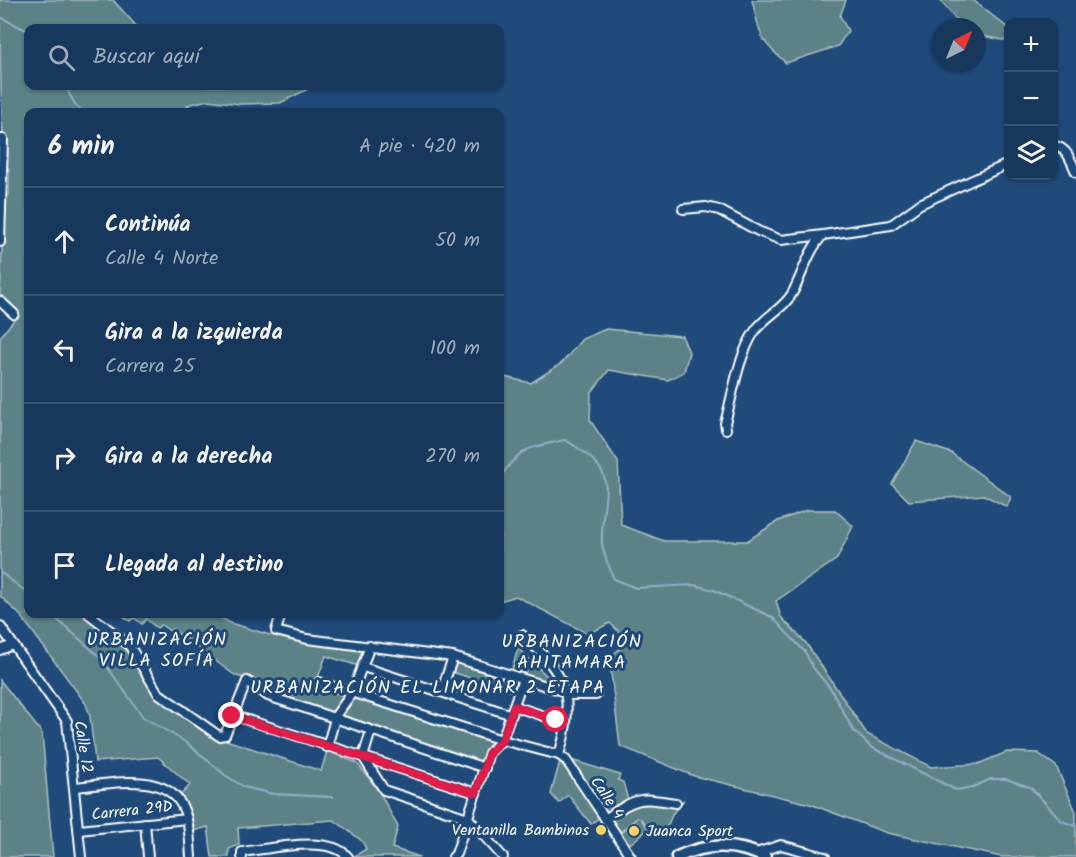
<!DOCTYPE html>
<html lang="es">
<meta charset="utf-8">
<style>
:root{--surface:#17385c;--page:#244365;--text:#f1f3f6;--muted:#9eacbb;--line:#365272}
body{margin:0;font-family:Kalam,sans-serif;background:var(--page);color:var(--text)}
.controls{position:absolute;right:18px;top:18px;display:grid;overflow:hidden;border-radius:12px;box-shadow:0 2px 4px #0004}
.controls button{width:54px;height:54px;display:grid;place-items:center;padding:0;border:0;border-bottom:2px solid var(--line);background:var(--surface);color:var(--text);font:30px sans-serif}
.compass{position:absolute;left:932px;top:18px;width:54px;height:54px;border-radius:50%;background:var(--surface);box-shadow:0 2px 4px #0004;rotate:43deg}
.stop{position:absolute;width:18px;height:18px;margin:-14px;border:4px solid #e11d48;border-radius:50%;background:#fff}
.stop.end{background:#e11d48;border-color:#fff;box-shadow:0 2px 6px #0008}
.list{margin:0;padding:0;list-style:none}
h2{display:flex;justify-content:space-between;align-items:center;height:78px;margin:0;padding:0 24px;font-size:26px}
h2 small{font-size:20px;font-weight:400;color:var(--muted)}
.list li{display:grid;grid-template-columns:39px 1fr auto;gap:18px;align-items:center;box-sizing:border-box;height:108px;padding:0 24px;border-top:2px solid var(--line)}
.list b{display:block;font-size:22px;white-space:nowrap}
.list p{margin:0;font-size:20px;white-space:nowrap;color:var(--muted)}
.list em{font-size:20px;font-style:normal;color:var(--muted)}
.icon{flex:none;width:33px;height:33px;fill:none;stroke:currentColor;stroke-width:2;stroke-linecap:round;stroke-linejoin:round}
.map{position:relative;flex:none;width:1076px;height:857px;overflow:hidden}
.search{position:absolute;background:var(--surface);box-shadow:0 2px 4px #0004;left:24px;top:24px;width:480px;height:66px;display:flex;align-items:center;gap:15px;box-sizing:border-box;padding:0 21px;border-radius:12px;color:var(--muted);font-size:22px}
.panel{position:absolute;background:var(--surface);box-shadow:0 2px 4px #0004;left:24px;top:108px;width:480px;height:510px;border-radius:12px}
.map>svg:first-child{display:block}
</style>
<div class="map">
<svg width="1076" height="857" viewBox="0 0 1076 857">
<rect width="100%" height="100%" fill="#1f4a7a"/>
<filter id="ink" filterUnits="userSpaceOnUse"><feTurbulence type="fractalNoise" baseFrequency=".0167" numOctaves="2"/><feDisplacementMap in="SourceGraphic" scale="12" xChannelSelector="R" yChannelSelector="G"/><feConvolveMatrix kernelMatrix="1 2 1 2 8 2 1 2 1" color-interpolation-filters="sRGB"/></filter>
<g filter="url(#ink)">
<g fill="#5c8287" stroke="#aec0c3" stroke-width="1.5">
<path d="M0,0h113l25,28h-110v58h286l-34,17 -40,1 -32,-4 -21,5 7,7h-166v502h55l44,33 29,49 41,31 23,14 6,-1 95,31 6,-20 30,12 22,28 19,36 -6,21 28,9h-67l13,-8 -4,-8 -28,-21 -96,8 1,17 -10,4v8h-17l-4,-30 -15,4 -2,-14 -11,-21 10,-11 -32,-28 -63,5 -5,-46 -4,-12 -65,-88 -21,-20v-259l18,-22 -18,-18 4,-98 5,-4v-25c-9,-14 -9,-143 -9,-170z"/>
<path d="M752,0h94l-6,16 8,15 -10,15 -52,17c-29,-25 -25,-27 -34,-63z"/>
<path d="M940,0h33l35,28v13l-31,-6v-8l-16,-1z"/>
<path d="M606,329l76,7 7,16 -5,20 -16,8 -59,-10 -18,23 -1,27 28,42 3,63 43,16h83l31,-20 29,-11h28l18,16 -16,33 -61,42 5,16 25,26 61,91 64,33 47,-3 29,-12 31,1 18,13 20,46v45h-74l-115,-24 -77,-29 -116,-28 -74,-30 -11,-89 20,-15 -19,-19 -22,11 -72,-38 -16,5v-225l31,7 31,-20 20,-24z"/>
<path d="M916,441l35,12 60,44 -4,10 -23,-12 -75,6 -17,-17z"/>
<path d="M120,614h95l15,9 40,12 94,15 -5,16 -33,-10 -10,27 32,11 -9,10 -6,12 -64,-22 -24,-16 -9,-2 -64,-47 -2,2 -9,-6 -4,3 -11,-9 -4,5 -8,-6 -4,3z"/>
<path d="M518,648l36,35 1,4 -44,-15z"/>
<path d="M455,662l61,20 -3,10 -61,-20z"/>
<path d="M0,680l42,53 11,124h-53z"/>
<path d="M356,696l139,45 -7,4 -6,17 -141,-43z"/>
<path d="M571,760l49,15 -2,5 5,2 5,18 -20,15z"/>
<path d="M560,761l40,56 -9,7 -23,-29 -9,8 -8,-9z"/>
<path d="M684,800l-11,13 -6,14 -15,3 -12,-12 8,11 -18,15 -10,-11 18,-16 -18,15 -9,-13 27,-17 38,3z"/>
</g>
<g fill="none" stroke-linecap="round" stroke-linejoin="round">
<g stroke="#93aec8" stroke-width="2">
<path d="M0,17l28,14"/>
<path d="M65,86l11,20 8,6"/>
<path d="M500,478c21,-32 29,-30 65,-38 61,35 35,49 37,103 1,12 8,25 12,36l22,9 58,-3 20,5 58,27 33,35 9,17 17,20 22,41 18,17 85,43 17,-3 18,-8h15l24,8 32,34 14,5"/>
<path d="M0,572l28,21"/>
<path d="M51,614l50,44 42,59 44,26 38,32 19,12 29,7 59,3"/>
</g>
<g stroke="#fff" stroke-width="12">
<g id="street">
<path d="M0,139h3l-3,103"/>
<path d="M1054,146c13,1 17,15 22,26"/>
<path d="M683,209l23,-2 13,3 39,21 23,9 42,-5 68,-10 29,-21 88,-40"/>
<path d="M0,301l14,13"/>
<path d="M726,429l-1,-6c8,-29 13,-67 30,-92 10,-15 29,-22 38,-39 10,-19 15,-41 30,-57"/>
<path d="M89,614l40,31 29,48 61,43 6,-1 22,-54 21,15 217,72"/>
<path d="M281,614l-5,17 31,8 146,18 106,33"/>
<path d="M0,626l67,95 14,136"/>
<path d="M522,635c45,37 54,65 37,120"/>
<path d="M0,650l13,-5"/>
<path d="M363,667l149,48"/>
<path d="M319,682l183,58 57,15 7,5 65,97"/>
<path d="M441,692l12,-35"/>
<path d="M568,695h28"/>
<path d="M514,706l42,14"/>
<path d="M232,715l244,78"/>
<path d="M371,731l-8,26 21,33 84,28 35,39"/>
<path d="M327,747l9,-32 16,-22 18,-47"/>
<path d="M75,787c38,-3 101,-20 112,33 3,12 3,25 4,37"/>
<path d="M605,819c32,-22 33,-22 71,-16"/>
<path d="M145,823l3,34"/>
<path d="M79,830l108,-11"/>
<path d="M756,853l25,-8 44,12"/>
<path d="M242,857v-5c27,-3 88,-18 106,5"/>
<path d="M453,857l3,-3 33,-101 13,-13 21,-61"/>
</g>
</g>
<g stroke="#fff" stroke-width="15">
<path id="secondary" d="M677,857c31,-14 57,-14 88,0"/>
</g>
<use href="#street" stroke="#1f4a7a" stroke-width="8"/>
<use href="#secondary" stroke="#1f4a7a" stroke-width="10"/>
</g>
</g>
<g fill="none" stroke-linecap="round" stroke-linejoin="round" filter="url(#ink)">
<path stroke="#e11d48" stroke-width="8" d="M232,716l244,77 13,-40 13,-13 12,-34 42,14"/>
</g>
<g fill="#ffd166" stroke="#1f4a7a" stroke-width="2">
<circle cx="601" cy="830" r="6"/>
<circle cx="634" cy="831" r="6"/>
</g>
<g text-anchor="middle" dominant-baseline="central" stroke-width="6" stroke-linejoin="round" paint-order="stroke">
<g font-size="16" fill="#fff" stroke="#1f4a7a">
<text transform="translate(83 747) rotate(81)">Calle 12</text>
<text transform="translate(607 798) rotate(56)">Calle 4</text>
<text transform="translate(132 811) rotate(-6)">Carrera 29D</text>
</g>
<g font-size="16" fill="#fff" stroke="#1f4a7a" text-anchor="end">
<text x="589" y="830">Ventanilla Bambinos</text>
<text x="646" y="831" text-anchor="start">Juanca Sport</text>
</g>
<g font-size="18" letter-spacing="1.5" fill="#fff" stroke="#1f4a7a">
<text x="157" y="640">URBANIZACIÓN<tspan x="157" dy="21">VILLA SOFÍA</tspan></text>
<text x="572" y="642">URBANIZACIÓN<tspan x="572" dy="21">AHITAMARA</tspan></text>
<text x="428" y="688">URBANIZACIÓN EL LIMONAR 2 ETAPA</text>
</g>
</g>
</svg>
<div class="controls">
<button>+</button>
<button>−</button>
<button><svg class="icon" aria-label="layers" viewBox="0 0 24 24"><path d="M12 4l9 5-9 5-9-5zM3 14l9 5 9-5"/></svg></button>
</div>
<svg class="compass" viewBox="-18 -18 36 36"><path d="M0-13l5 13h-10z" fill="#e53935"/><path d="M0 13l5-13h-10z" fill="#9eacbb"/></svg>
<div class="stop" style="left:556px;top:720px"></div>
<div class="stop end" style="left:232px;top:716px"></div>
<div class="search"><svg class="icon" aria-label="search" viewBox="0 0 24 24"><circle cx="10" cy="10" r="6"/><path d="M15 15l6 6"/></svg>Buscar aquí</div>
<section class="panel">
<h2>6 min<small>A pie · 420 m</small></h2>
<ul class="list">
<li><svg class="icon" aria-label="ahead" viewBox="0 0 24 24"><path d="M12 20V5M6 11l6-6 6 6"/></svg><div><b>Continúa</b><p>Calle 4 Norte</p></div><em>50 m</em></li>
<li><svg class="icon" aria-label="left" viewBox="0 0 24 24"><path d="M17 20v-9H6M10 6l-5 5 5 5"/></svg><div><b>Gira a la izquierda</b><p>Carrera 25</p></div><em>100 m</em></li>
<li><svg class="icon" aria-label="right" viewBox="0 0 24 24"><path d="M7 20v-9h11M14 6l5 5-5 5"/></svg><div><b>Gira a la derecha</b></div><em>270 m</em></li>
<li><svg class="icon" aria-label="arrive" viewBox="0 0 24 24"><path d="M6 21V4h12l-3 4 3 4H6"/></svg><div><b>Llegada al destino</b></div></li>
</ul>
</section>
</div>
